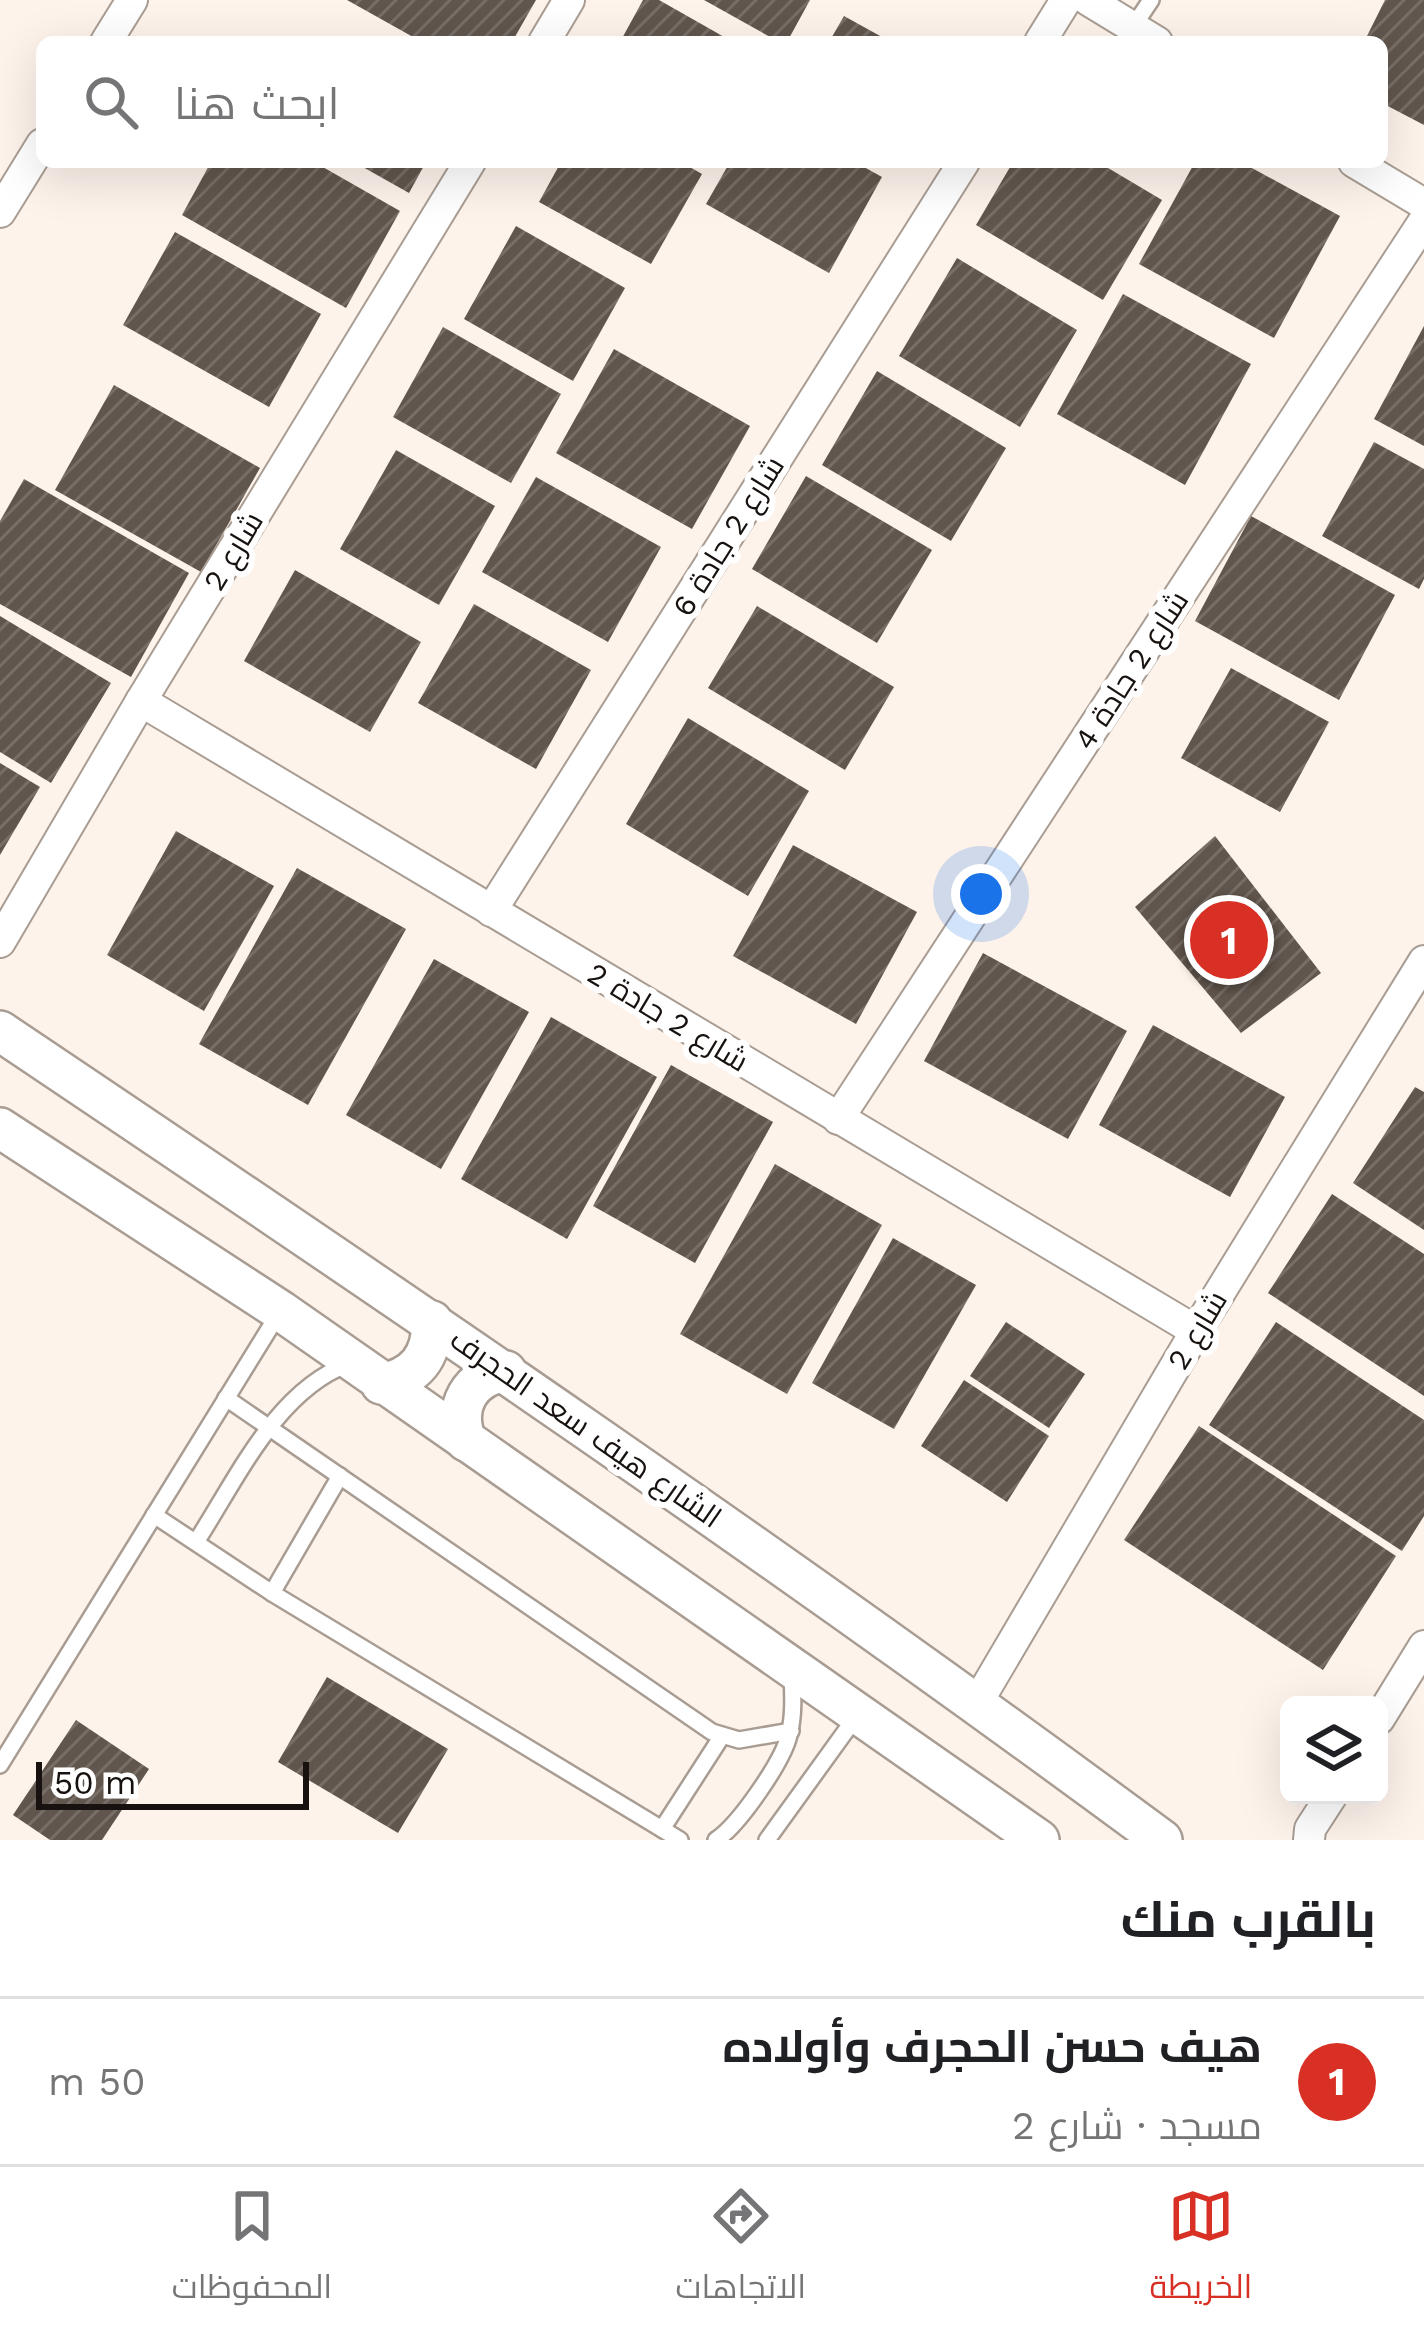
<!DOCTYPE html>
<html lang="ar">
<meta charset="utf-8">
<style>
:root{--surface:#fff;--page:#f2f2f2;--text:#202124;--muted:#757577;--line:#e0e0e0;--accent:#d93025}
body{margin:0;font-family:"Work Sans",Cairo,sans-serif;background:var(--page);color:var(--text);direction:rtl}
.controls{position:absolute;right:36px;bottom:36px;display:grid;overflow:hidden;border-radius:18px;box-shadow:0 12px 48px #0002}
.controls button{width:108px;height:108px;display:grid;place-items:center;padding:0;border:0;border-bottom:3px solid var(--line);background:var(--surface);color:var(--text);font:60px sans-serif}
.scale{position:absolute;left:36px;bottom:30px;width:273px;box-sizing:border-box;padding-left:12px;border:6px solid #17120f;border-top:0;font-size:33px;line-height:42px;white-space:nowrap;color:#17120f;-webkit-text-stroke:9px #fff;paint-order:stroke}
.you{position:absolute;left:981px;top:894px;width:42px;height:42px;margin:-30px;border:9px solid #fff;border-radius:50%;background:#1a73e8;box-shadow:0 0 0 18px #1a73e833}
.badge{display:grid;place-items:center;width:78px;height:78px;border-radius:50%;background:var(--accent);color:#fff;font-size:39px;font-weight:700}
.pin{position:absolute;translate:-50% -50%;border:6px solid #fff;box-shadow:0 3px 12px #0006}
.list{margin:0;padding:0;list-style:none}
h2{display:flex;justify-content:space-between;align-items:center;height:156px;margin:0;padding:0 48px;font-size:51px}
h2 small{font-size:39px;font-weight:400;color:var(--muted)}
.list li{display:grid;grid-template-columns:78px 1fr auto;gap:36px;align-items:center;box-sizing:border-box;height:168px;padding:0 48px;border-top:3px solid var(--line)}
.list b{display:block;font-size:45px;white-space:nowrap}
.list p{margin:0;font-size:39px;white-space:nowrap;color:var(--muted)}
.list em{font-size:39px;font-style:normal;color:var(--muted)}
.icon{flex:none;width:66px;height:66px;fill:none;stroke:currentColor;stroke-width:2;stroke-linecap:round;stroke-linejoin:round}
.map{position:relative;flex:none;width:1424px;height:1840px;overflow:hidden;direction:ltr}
.search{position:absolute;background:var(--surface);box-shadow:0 12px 48px #0002;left:36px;right:36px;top:36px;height:132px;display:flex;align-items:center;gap:30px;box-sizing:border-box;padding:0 42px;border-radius:18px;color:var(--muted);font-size:45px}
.sheet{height:324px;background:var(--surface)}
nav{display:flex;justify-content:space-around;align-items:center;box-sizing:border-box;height:168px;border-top:3px solid var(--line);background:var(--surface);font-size:33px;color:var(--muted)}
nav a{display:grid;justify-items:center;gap:6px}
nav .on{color:var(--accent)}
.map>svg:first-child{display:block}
</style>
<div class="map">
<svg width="1424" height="1840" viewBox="0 0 1424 1840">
<defs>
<pattern id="building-hatch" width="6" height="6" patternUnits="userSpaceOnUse" patternTransform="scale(3)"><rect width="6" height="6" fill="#61564d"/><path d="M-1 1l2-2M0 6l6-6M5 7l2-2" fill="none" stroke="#776e68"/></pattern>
</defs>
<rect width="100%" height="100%" fill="#fef3eb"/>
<g fill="url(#building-hatch)">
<path d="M347,0h189l-24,42h-90z"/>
<path d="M643,0h16l74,42h-113z"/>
<path d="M704,0h106l-23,42h-8z"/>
<path d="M1385,0h39v125l-42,-22v-61h-18z"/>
<path d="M844,16l47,26h-62z"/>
<path d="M211,162h103l86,49 -54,97 -164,-93z"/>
<path d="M354,162h72l-17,31z"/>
<path d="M561,162h120l21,12 -51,90 -112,-62z"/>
<path d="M730,162h125l27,15 -53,96 -123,-69z"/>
<path d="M1013,162h85l64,38 -59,100 -127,-75z"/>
<path d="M1195,162h46l99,54 -66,122 -135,-74z"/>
<path d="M516,226l109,62 -52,93 -109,-62z"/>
<path d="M175,232l146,82 -52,93 -146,-82z"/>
<path d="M957,258l120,72 -57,97 -121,-71z"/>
<path d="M1123,294l128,70 -66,121 -128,-71z"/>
<path d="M1424,326v120l-50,-27z"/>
<path d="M443,327l118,67 -50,89 -118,-66z"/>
<path d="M614,349l136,77 -58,103 -136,-76z"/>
<path d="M877,371l129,77 -55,93 -129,-76z"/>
<path d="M114,385l146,83 -59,104 -146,-82z"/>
<path d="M1374,442l50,27v110l-5,10 -97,-53z"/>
<path d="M396,450l99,56 -56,99 -99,-56z"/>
<path d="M806,476l126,74 -55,93 -125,-74z"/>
<path d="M536,477l125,70 -53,95 -126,-70z"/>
<path d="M24,479l165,94 -58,104 -131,-73v-83z"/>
<path d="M1251,516l144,79 -56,105 -144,-79z"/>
<path d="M295,570l126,72 -51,90 -126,-71z"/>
<path d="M474,604l117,66 -55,99 -118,-66z"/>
<path d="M757,606l137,81 -49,83 -137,-82z"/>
<path d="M0,616l111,67 -60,100 -51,-31z"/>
<path d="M1231,668l98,54 -49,90 -99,-54z"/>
<path d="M688,718l121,73 -61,105 -122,-72z"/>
<path d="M0,763l40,24 -40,68z"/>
<path d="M176,831l98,55 -70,125 -97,-56z"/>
<path d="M1215,836l106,137 -80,60 -106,-126z"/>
<path d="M793,845l124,67 -61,112 -123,-68z"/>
<path d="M297,868l109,61 -98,176 -109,-61z"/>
<path d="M983,953l144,78 -59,108 -144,-78z"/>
<path d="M434,959l95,53 -88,157 -95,-54z"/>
<path d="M551,1017l106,60 -90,162 -106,-60z"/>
<path d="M1153,1025l132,72 -55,100 -131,-72z"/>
<path d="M671,1065l102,57 -78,141 -102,-57z"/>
<path d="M1415,1087l9,5v138l-71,-47z"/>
<path d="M775,1164l107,61 -95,169 -107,-60z"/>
<path d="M1332,1194l92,60v142l-156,-103z"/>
<path d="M893,1238l83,47 -82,144 -82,-46z"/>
<path d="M1006,1322l79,52 -36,54 -79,-52z"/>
<path d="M1276,1322l148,98v96l-22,35 -193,-126z"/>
<path d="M964,1380l85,56 -42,66 -86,-56z"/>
<path d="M1199,1426l197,130 -73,114 -199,-130z"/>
<path d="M327,1677l121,72 -50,84 -120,-71z"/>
<path d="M76,1720l73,49 -47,71h-52l-37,-25z"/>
</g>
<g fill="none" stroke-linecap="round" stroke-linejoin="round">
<g stroke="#a99d93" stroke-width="20">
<g id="service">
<path d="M1133,27l18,-27"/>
<path d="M226,1398l486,334 27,8 52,-9"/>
<path d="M154,1515l118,78 408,247"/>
<path d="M196,1542c41,-63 80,-151 152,-178"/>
<path d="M272,1593l68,-117"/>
<path d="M0,1765l279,-452"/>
<path d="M662,1829l60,-93"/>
<path d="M716,1840c23,-15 67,-79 73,-105 5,-19 4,-40 3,-59"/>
<path d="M767,1840l91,-126"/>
</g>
</g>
<g stroke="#a99d93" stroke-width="34">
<g id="minor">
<path d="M1088,0l69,42"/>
<path d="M106,42l26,-42"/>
<path d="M544,42l25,-42"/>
<path d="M1040,42l26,-42"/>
<path d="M1354,162l70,42"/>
<path d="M0,212l42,-68"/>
<path d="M141,701l1055,630"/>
<path d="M491,911l473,-749"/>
<path d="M0,942l141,-241 329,-539"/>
<path d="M838,1119l586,-898"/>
<path d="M977,1703l219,-372 228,-370"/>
<path d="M1379,1719l45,-73"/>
<path d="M1309,1840l1,-11 22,-34"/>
</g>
</g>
<g stroke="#a99d93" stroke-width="44">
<g id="tertiary">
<path d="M0,1031c392,263 782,528 1162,809"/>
<path d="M0,1128l281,183 758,529"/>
<path d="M381,1384c35,-7 51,-27 51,-63"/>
<path d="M466,1441c-13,-35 3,-64 40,-70"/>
</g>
</g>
<use href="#service" stroke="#fff" stroke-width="15"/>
<use href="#minor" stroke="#fff" stroke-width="30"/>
<use href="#tertiary" stroke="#fff" stroke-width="39"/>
</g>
<g text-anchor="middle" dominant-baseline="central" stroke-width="12" stroke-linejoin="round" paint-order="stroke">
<g font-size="30" fill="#17120f" stroke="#fff">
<text transform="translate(728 536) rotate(-58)">شارع 2 جادة 6</text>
<text transform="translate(233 551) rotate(-59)">شارع 2</text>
<text transform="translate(1131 670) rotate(-57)">شارع 2 جادة 4</text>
<text transform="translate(668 1017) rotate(31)">شارع 2 جادة 2</text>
<text transform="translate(1197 1330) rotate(-59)">شارع 2</text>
<text transform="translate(586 1428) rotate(35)">الشارع هيف سعد الحجرف</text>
</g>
</g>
</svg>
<div class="controls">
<button><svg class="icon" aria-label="layers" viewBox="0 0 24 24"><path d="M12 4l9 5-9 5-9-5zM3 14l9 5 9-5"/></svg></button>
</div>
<div class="scale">50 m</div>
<div class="you"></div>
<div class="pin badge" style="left:1229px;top:940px">1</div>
<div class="search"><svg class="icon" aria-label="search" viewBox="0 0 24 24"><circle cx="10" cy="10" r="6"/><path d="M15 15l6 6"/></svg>ابحث هنا</div>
</div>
<section class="sheet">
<h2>بالقرب منك<small></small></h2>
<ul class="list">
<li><span class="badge">1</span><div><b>هيف حسن الحجرف وأولاده</b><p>مسجد · شارع 2</p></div><em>50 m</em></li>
</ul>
</section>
<nav>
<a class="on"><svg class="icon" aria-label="map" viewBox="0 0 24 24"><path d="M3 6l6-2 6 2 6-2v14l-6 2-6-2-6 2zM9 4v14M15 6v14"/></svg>الخريطة</a>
<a><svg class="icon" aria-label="directions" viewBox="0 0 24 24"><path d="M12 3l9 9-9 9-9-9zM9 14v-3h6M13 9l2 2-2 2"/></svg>الاتجاهات</a>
<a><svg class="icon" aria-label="saved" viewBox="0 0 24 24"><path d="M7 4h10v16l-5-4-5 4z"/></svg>المحفوظات</a>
</nav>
